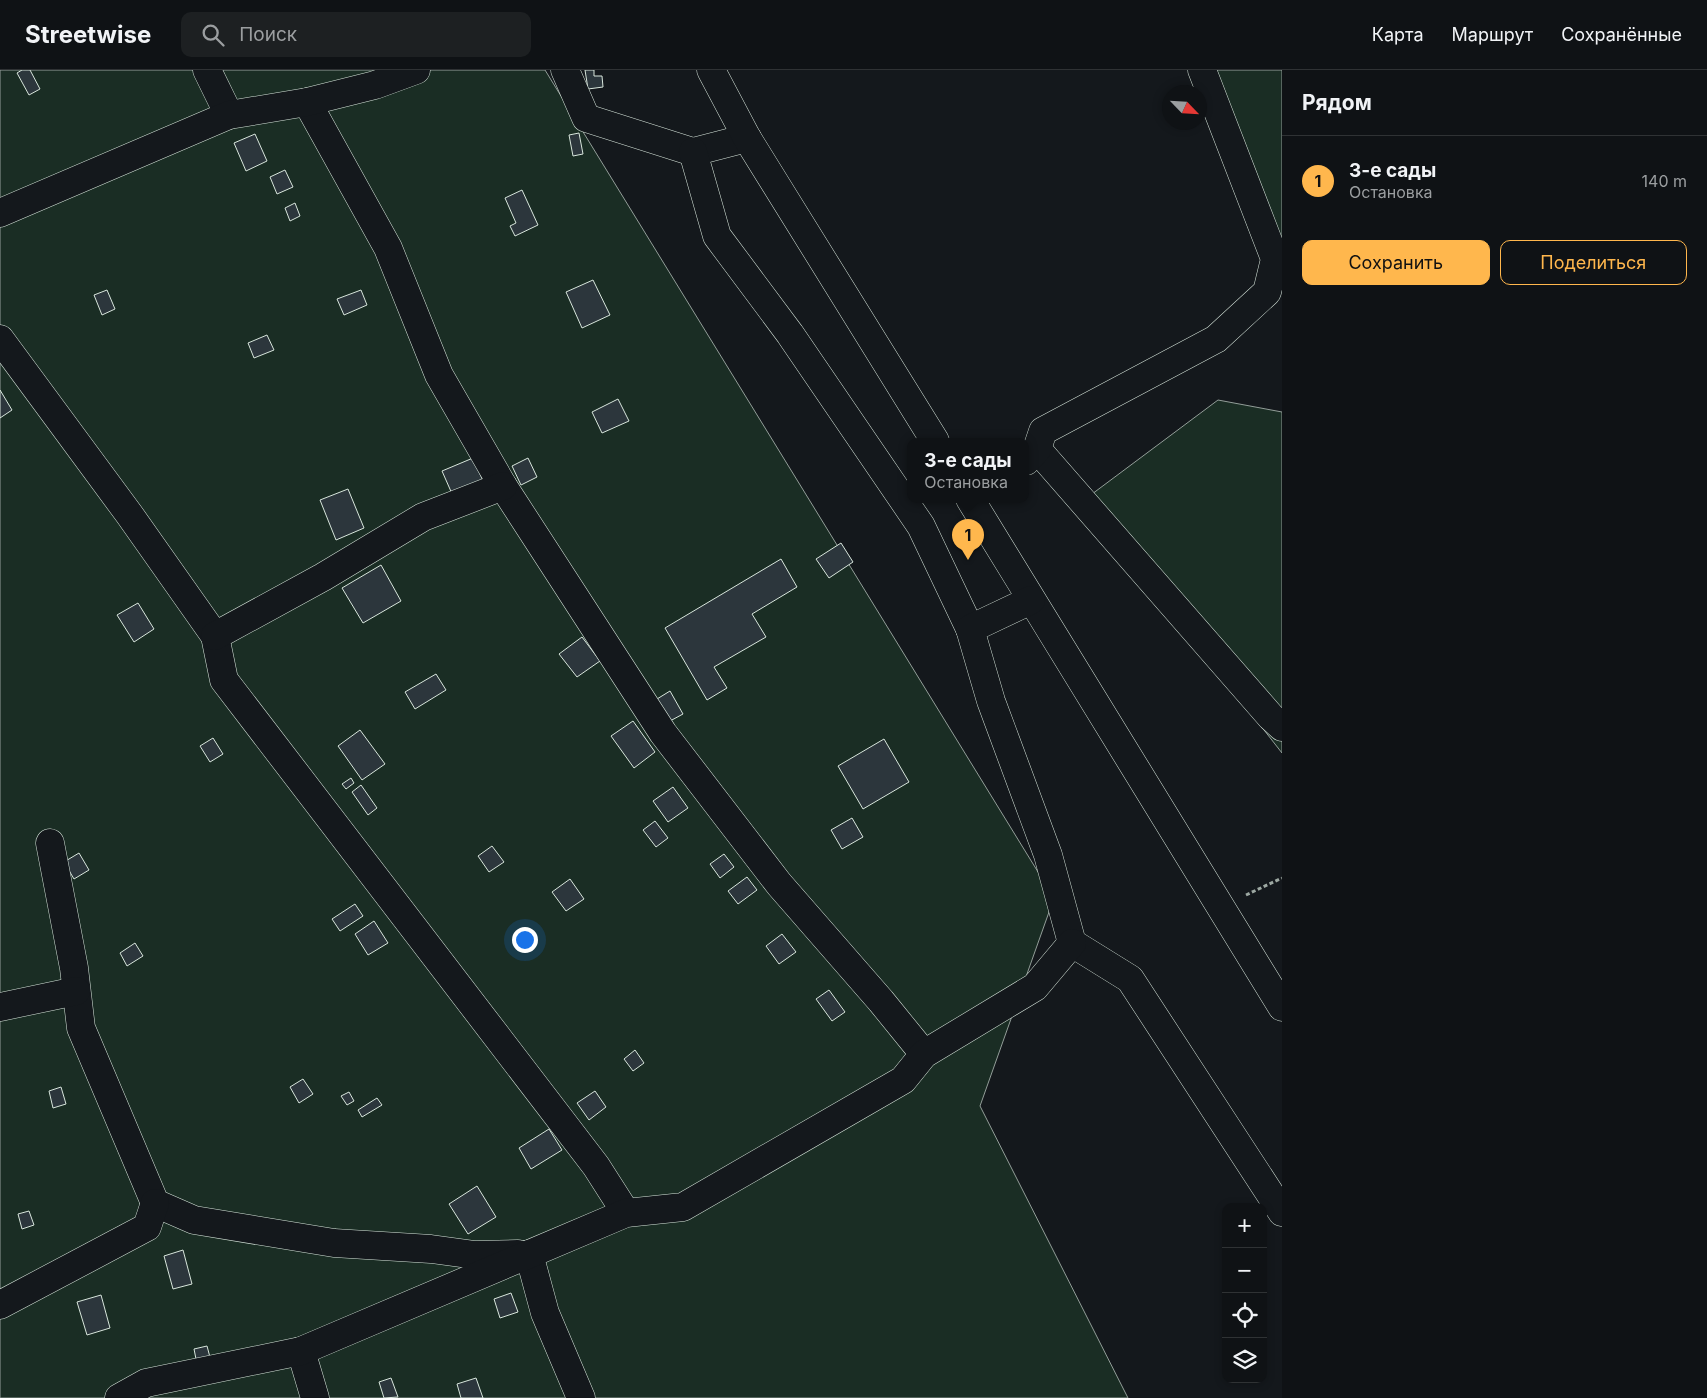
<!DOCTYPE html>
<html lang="ru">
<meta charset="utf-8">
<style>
:root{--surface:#0f1215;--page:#1d2022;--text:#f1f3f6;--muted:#9b9ea0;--line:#2f3234;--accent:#ffb74d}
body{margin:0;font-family:Inter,sans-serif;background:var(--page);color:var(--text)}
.controls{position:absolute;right:15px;bottom:15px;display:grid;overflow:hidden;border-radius:10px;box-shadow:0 2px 8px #0003}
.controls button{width:45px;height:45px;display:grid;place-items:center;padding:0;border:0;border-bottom:1px solid var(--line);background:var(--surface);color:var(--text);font:25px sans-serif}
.compass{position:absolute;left:1162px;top:15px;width:45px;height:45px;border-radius:50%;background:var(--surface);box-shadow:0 2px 8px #0003;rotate:115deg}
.you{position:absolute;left:524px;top:869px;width:18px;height:18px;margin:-12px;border:4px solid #fff;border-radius:50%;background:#1a73e8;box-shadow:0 0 0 8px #1a73e833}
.badge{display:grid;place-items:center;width:32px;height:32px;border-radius:50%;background:var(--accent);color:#111;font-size:16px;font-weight:700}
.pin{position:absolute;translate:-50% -41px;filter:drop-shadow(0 1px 2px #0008)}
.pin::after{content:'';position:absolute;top:26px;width:18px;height:15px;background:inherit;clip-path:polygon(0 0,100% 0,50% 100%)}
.popup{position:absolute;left:907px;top:368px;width:122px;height:65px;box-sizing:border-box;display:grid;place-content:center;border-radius:10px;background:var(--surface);filter:drop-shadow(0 1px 4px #0005);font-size:16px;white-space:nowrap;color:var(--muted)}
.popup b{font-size:19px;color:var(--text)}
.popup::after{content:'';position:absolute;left:50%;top:100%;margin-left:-10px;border:10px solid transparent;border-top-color:var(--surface)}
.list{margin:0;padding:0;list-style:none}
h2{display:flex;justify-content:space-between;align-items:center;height:65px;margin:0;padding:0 20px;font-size:21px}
h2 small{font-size:16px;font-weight:400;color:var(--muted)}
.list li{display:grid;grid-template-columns:32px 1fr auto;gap:15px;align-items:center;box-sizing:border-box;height:90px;padding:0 20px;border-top:1px solid var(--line)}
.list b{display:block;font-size:19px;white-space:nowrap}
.list p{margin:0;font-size:16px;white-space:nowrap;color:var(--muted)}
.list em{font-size:16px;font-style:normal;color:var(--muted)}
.actions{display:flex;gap:10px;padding:15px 20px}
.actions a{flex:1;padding:11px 0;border:1px solid var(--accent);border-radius:10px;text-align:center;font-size:18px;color:var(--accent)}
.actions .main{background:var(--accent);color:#111}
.icon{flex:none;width:28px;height:28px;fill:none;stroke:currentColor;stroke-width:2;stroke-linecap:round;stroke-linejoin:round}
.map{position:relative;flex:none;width:1282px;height:1328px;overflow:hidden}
header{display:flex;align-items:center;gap:30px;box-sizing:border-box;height:70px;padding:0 25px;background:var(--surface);border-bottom:1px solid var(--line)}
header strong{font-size:24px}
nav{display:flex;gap:28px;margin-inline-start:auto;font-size:18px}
.search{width:350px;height:45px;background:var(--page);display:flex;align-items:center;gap:12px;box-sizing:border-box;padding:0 18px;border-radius:10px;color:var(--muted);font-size:19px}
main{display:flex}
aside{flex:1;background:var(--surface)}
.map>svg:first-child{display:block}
</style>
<header>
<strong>Streetwise</strong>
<div class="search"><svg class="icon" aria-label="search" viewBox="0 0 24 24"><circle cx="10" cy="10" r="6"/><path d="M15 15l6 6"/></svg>Поиск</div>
<nav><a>Карта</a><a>Маршрут</a><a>Сохранённые</a></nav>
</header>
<main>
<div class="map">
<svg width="1282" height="1328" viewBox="0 0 1282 1328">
<rect width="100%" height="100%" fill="#14181c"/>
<g fill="#1a2d24" stroke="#939e99">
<path d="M0,0h545l509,828 -74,208 148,292h-1128z"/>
<path d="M1215,0h67v177z"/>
<path d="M1218,330l64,12v341l-198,-253z"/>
</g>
<g fill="#2c363c" stroke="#d8e6dc">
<path d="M22,0h8l10,19 -11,6 -12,-22z"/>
<path d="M585,0h9v6h8l1,11 -15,2z"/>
<path d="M579,63l4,21 -10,2 -4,-21z"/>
<path d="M255,64l12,27 -21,10 -12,-28z"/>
<path d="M285,100l8,17 -16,7 -7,-17z"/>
<path d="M522,120l16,35 -23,11 -5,-10 6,-3 -11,-25z"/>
<path d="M295,133l5,13 -10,5 -5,-13z"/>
<path d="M593,210l17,35 -28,13 -16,-36z"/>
<path d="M107,220l8,19 -13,6 -8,-20z"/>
<path d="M361,220l6,15 -23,10 -7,-16z"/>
<path d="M267,265l7,15 -20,8 -6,-15z"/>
<path d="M0,320l12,20 -12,8z"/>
<path d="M618,329l11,22 -27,12 -10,-21z"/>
<path d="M473,388l11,25 -31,13 -11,-25z"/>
<path d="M528,388l9,19 -16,8 -9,-19z"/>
<path d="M348,419l16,39 -28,12 -16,-40z"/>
<path d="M841,473l12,19 -24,16 -13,-19z"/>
<path d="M781,489l16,28 -45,27 14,23 -52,30 13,21 -20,12 -42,-72z"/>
<path d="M381,495l20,36 -38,22 -21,-35z"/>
<path d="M138,533l16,26 -20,13 -17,-27z"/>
<path d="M582,567l18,24 -23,16 -18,-23z"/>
<path d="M436,604l10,16 -31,19 -10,-17z"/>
<path d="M670,621l13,23 -13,7 -13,-22z"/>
<path d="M633,651l22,31 -21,16 -23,-32z"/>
<path d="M360,660l25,34 -23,16 -24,-34z"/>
<path d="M213,668l10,16 -13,8 -10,-16z"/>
<path d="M884,669l25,43 -46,27 -25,-43z"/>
<path d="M351,708l3,5 -8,6 -4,-5z"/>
<path d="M361,715l16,23 -9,7 -16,-23z"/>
<path d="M673,717l15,21 -20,14 -15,-21z"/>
<path d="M852,748l11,19 -21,12 -11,-19z"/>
<path d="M655,751l13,17 -12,9 -13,-17z"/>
<path d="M492,776l12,16 -15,10 -11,-16z"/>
<path d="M79,783l10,17 -15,9 -10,-17z"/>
<path d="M724,784l10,13 -14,11 -10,-14z"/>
<path d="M747,807l10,13 -19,14 -10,-13z"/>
<path d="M570,809l14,20 -18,12 -14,-19z"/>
<path d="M355,834l8,12 -23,15 -8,-12z"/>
<path d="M374,851l14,22 -20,12 -13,-21z"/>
<path d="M782,864l14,18 -17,12 -13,-18z"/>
<path d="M135,873l8,13 -16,10 -7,-13z"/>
<path d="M829,920l16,22 -13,9 -16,-22z"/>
<path d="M635,980l9,13 -11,8 -9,-12z"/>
<path d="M303,1009l10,15 -14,9 -9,-16z"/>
<path d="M61,1017l5,17 -13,4 -4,-17z"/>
<path d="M595,1021l11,16 -17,13 -12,-17z"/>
<path d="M349,1022l5,9 -7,4 -6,-9z"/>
<path d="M377,1028l5,7 -20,12 -4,-7z"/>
<path d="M549,1059l13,21 -31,19 -12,-21z"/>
<path d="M477,1116l19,31 -28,17 -19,-30z"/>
<path d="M29,1141l5,14 -12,4 -4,-15z"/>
<path d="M183,1180l9,34 -19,5 -9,-33z"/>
<path d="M511,1223l7,19 -18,6 -6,-19z"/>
<path d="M101,1225l9,33 -23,7 -10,-33z"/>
<path d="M207,1276l4,15 -14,3 -3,-15z"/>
<path d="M391,1308l7,19 -14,1 -5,-16z"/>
<path d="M476,1308l7,20h-22l-4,-14z"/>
</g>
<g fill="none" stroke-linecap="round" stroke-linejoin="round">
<g stroke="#d8e6dc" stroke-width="29">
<g id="minor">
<path d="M207,0l22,45"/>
<path d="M565,0l21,48 107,34 54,-14"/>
<path d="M711,0l36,68 188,303"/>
<path d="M307,32l81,146 51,127 64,111 160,247 116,151 102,117 43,53"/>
<path d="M693,82l24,84 73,98 131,192 49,103"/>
<path d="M0,143l229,-98 78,-13 68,-17 41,-15"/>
<path d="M0,269l129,175 86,122 9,44 372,486 30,47"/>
<path d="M1037,379l234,268 11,10"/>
<path d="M1026,391l11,-12 6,-18 173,-92 51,-47 8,-33 -73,-189"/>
<path d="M970,429l312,508"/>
<path d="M1031,530l-61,29 21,72 57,154 24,88 58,36 152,233"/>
<path d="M215,566l108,-59 100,-60 80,-31"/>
<path d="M50,773l24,125 7,60 74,175 39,17 140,23 97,6 44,6 43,-1"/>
<path d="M0,937l76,-16"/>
<path d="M529,1184l16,59 36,85"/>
<path d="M0,1235l147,-78 8,-24"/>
<path d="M301,1281l14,47"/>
<path d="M119,1328l27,-15 155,-32 325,-138 57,-6 220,-127 21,-26 111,-67 37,-44"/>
</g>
</g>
<path stroke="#9da8a2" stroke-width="3" stroke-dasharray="4 2.5" stroke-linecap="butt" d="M1246,825l36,-17"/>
<use href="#minor" stroke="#14181c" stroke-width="28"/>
</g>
</svg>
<div class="controls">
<button>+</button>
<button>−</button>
<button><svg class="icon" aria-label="locate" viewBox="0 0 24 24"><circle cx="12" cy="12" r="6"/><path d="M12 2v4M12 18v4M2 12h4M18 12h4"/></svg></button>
<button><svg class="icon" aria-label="layers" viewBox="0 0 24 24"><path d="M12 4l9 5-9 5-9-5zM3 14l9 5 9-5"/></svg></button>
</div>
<svg class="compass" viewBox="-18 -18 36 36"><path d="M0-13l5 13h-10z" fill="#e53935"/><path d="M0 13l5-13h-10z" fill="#9b9ea0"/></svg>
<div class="you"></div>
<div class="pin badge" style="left:968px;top:490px">1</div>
<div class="popup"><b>3-е сады</b>Остановка</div>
</div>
<aside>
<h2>Рядом<small></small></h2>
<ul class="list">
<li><span class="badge">1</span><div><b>3-е сады</b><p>Остановка</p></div><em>140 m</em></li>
</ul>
<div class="actions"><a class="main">Сохранить</a><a>Поделиться</a></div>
</aside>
</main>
